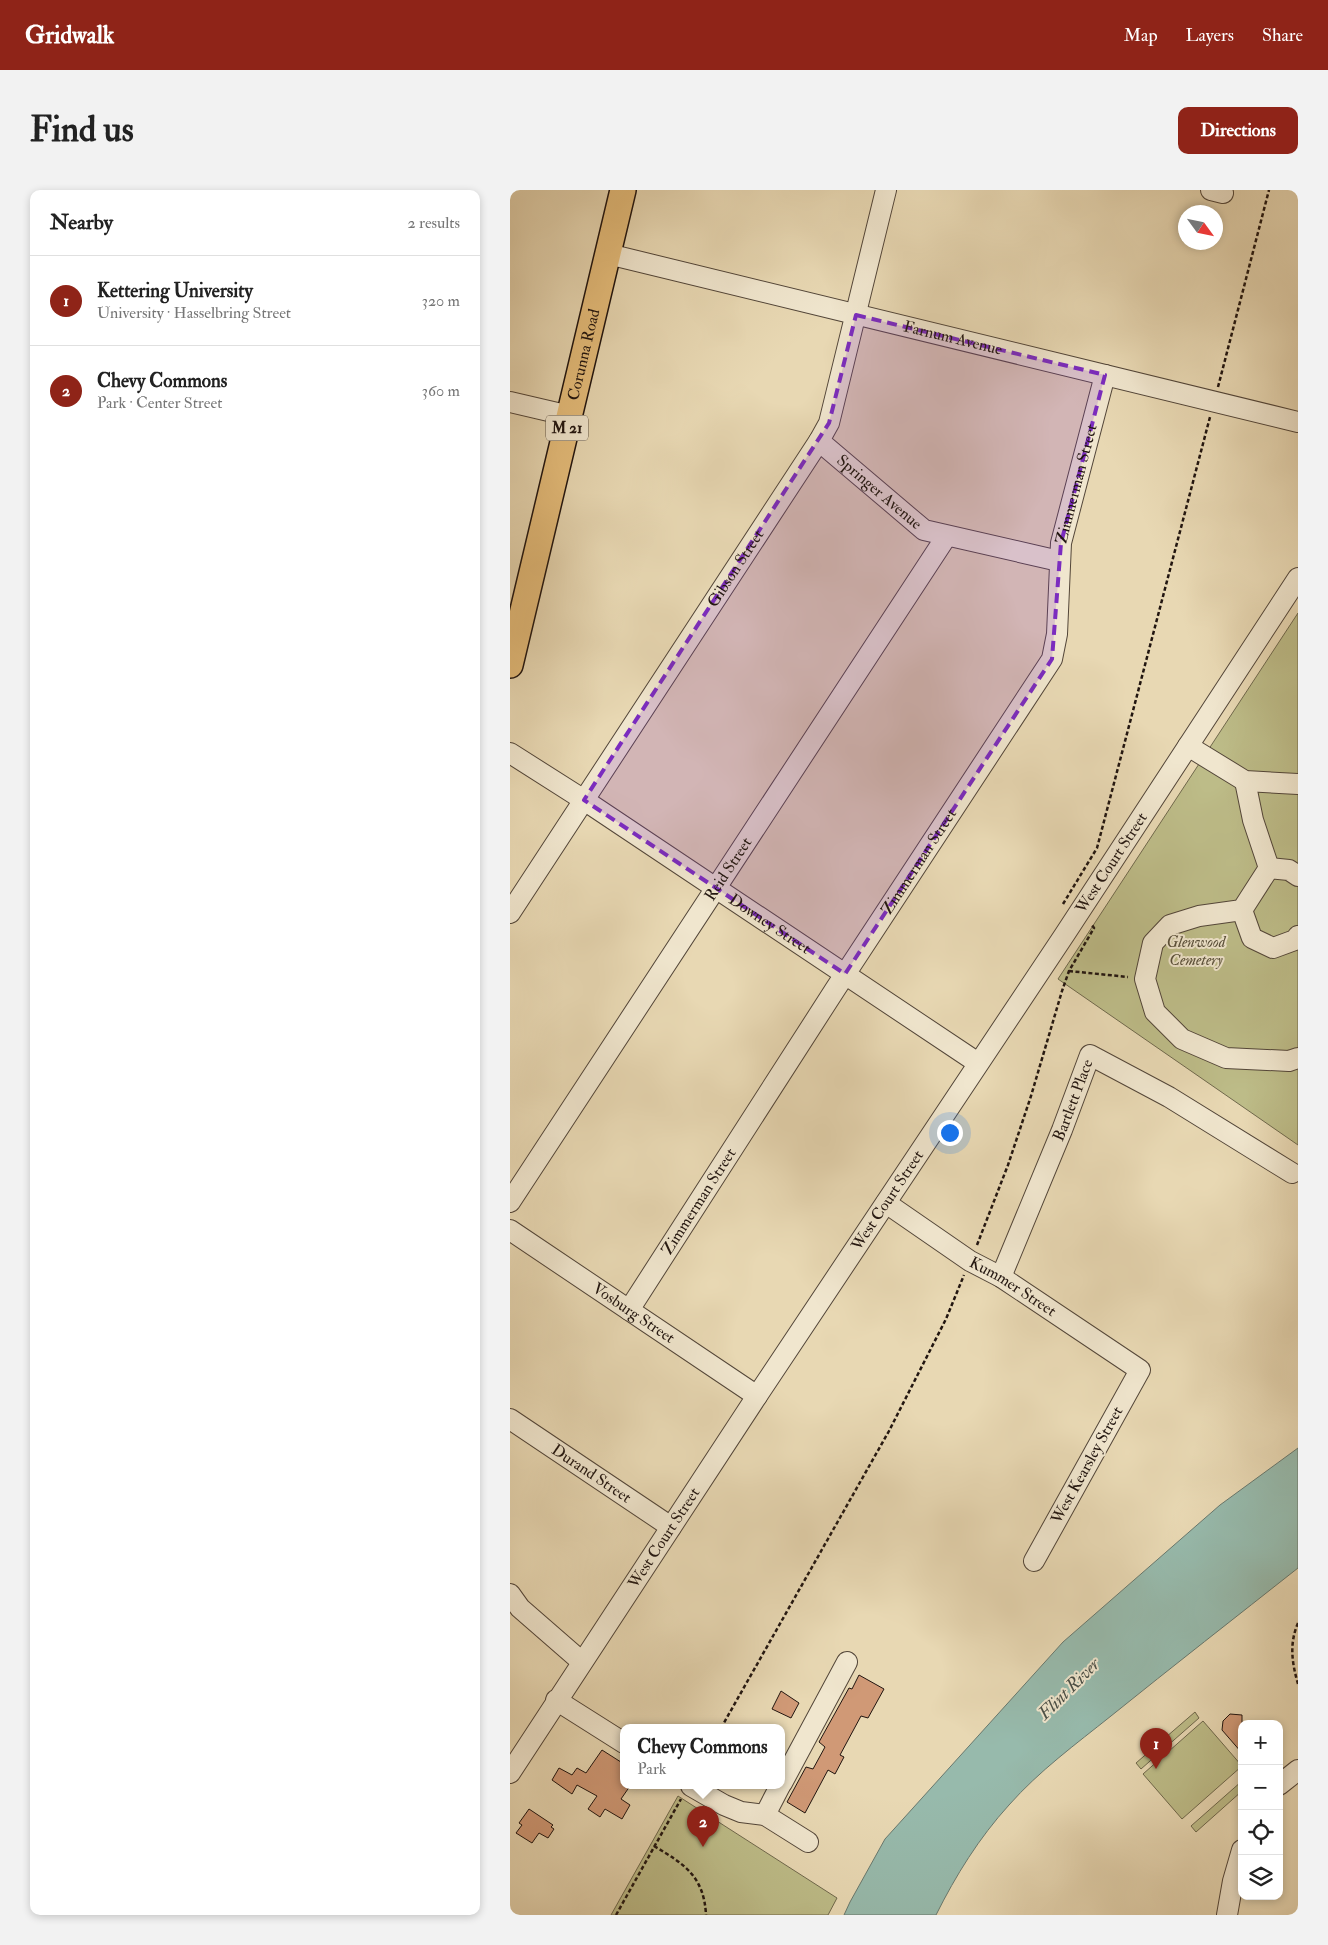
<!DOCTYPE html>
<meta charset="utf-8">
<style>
:root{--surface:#fff;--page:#f2f2f2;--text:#222;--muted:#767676;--line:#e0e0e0;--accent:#8f2418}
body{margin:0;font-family:"IM FELL Double Pica",serif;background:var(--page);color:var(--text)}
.controls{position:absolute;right:15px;bottom:15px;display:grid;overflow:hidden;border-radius:10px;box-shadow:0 2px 8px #0003}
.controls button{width:45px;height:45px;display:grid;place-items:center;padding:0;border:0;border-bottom:1px solid var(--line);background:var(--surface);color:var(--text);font:25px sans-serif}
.compass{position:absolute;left:668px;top:15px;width:45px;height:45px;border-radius:50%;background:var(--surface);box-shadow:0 2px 8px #0003;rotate:123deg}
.you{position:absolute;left:439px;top:942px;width:18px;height:18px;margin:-12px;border:4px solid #fff;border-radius:50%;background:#1a73e8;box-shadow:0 0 0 8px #1a73e833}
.badge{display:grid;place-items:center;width:32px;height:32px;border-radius:50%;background:var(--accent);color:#fff;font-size:16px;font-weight:700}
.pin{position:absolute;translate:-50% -41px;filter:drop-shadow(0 1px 2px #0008)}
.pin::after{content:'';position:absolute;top:26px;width:18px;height:15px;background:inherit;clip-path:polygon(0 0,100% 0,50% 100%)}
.popup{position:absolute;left:110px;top:1534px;width:165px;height:65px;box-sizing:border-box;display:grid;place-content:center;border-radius:10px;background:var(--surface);filter:drop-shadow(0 1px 4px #0005);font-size:16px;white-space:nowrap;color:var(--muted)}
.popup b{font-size:19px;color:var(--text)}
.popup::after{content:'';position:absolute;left:50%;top:100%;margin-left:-10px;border:10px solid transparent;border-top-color:var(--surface)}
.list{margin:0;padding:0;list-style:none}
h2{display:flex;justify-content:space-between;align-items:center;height:65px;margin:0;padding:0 20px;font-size:21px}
h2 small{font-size:16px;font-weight:400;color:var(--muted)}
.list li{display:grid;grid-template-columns:32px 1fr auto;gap:15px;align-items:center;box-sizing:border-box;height:90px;padding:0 20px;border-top:1px solid var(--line)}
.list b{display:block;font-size:19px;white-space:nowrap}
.list p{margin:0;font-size:16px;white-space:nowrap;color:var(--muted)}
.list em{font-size:16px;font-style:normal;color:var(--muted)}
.icon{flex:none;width:28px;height:28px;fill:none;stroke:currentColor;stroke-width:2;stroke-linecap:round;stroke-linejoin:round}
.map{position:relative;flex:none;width:788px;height:1725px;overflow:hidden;border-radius:10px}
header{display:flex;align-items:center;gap:30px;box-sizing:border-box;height:70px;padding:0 25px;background:var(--accent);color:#fff}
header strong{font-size:24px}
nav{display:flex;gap:28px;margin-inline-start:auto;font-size:18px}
.intro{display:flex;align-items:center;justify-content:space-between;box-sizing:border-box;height:120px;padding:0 30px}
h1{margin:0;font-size:35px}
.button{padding:12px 22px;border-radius:10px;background:var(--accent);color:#fff;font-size:18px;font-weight:700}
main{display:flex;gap:30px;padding:0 30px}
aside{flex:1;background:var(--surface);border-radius:10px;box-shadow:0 2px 8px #0003}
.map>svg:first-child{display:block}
</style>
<header>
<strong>Gridwalk</strong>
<nav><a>Map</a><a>Layers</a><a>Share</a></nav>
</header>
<div class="intro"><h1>Find us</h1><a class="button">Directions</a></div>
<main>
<aside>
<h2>Nearby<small>2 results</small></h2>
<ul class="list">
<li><span class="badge">1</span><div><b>Kettering University</b><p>University · Hasselbring Street</p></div><em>320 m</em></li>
<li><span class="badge">2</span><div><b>Chevy Commons</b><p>Park · Center Street</p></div><em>360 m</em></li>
</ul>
</aside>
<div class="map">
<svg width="788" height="1725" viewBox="0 0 788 1725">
<rect width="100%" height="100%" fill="#e8d8b3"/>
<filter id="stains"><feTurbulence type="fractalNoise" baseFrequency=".004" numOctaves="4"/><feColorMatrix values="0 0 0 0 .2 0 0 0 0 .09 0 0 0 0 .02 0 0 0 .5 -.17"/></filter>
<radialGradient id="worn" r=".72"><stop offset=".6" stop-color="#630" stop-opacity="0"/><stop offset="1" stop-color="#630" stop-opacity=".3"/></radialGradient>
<g fill="#bdbc88" stroke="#6f684c">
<path d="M788,423v532l-240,-166z"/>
<path d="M685,1522l4,6 -58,51 -5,-6z"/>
<path d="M693,1531l39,45 -60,53 -39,-45z"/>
<path d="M732,1591v10l-46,41 -5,-6z"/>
<path d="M168,1606l159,102 -9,17h-217z"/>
</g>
<path fill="#97baac" stroke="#68786e" d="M788,1258v120c-62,49 -125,98 -187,148 -35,28 -72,55 -102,89 -30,33 -53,70 -73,110h-92l6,-13 35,-63 178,-197 157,-137z"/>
<g fill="#d09976" stroke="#211510">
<path d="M349,1485l25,14 -16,29 -7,-2 -21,39 4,2 -9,17 -7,-4 -23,43 -18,-11 19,-35 7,2 12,-22 -6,-5 30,-54 3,1z"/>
<path d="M271,1501l18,12 -8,15 -19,-9z"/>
<path d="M720,1524l12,1v38l-20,-23 1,-9z"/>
<path d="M92,1560l22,14v22h6l-9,13 9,6 -8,14 -17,-10 -5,8 -12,-8 9,-13 -20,-11 -5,9 -20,-14 7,-12 13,7 5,-7 9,5z"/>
<path d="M19,1619l24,16 -2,2 3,2 -6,9 -9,-5 -7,10 -16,-10 6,-8 -3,-2z"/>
</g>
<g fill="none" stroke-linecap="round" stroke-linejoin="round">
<g stroke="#534639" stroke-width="22">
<g id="minor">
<path d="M701,0l12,3"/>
<path id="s1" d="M98,64l690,168"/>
<path d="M0,212l60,14"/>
<path id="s2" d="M309,251l105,89 135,31"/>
<path d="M678,556l57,35 53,3"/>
<path id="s3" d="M0,563l74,47 394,263"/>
<path d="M735,591l8,39 16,48"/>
<path d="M759,678l-27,42 -43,6 -29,9 -17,18 -8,36 10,33 27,27 44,19 63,3 9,-3"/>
<path d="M759,678l20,2 9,6"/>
<path d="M732,720l10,28 21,10 22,-8 3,-4"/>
<path id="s4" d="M0,723l309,-472 10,-18 57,-233"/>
<path id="s5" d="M0,1012l436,-665"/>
<path id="s6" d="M376,1013l84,58 31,16 139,93 -106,191"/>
<path id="s7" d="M0,1040l247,166"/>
<path id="s8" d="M491,1087l61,-147 28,-75 79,42 123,76"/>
<path id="s9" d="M119,1120l207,-322 216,-329 5,-25 4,-91 44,-168"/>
<path id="s10" d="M0,1229l161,108"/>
<path d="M0,1404l10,14 62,54"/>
<path d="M46,1510l68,43"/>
<path id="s11" d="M0,1583l247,-377 308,-462 233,-356"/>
<path d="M272,1593l65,-121"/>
<path d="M769,1595l19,-15"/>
<path d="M181,1596l33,19 17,7 24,3 43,27"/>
<path d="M255,1625l15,-29"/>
<path d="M717,1725l6,-34 9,-31"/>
</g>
</g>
<g stroke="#211510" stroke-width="28">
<g id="major">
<path id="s12" d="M0,475l113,-475"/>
</g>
</g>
<g stroke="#211510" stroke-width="2.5" stroke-dasharray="4 2.5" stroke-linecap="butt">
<path d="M708,197l51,-197"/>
<path d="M553,714l34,-56 113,-431"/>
<path d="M559,781l59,6"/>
<path d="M467,1055l31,-80 23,-69 31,-105 7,-20 25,-43 -2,-3"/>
<path d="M788,1433c-9,21 -6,40 0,61"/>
<path d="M211,1538l168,-297 57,-112 18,-44"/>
<path d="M144,1656c30,18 50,30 52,69"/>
<path d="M106,1725l65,-116"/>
</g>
<use href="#minor" stroke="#f0e6ce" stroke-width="20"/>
<use href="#major" stroke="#e4bc7a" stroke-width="25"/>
</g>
<path fill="#7b2cbf" fill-opacity="0.2" stroke="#7b2cbf" stroke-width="4" stroke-dasharray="10 6" stroke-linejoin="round" d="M346,125l249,60 -44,168 -9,116 -207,315 -261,-174 245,-377z"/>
<g text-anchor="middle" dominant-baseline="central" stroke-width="4" stroke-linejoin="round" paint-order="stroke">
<rect fill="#f0e6ce" stroke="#5f5449" stroke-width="1" x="36" y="225.5" width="42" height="25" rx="4"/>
<g font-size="15" font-weight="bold" fill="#211510">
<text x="57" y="238">M 21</text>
</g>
<g font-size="16" fill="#211510" stroke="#f0e6ce">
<text stroke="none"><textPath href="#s1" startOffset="355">Farnum Avenue</textPath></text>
<text stroke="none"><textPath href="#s12" startOffset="319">Corunna Road</textPath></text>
<text stroke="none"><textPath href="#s9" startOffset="954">Zimmerman Street</textPath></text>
<text stroke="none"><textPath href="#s2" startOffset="79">Springer Avenue</textPath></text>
<text stroke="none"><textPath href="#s4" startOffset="412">Gibson Street</textPath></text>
<text stroke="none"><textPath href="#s9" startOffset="534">Zimmerman Street</textPath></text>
<text stroke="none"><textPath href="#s11" startOffset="1091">West Court Street</textPath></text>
<text stroke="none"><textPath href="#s5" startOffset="398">Reid Street</textPath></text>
<text stroke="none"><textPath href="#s3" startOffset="311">Downey Street</textPath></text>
<text stroke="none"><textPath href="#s8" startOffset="191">Bartlett Place</textPath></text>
<text stroke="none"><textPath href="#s11" startOffset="686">West Court Street</textPath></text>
<text stroke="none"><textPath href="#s9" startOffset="129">Zimmerman Street</textPath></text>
<text stroke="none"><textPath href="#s6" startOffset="152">Kummer Street</textPath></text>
<text stroke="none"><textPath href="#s7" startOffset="149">Vosburg Street</textPath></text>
<text transform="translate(577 1275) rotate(-61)">West Kearsley Street</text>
<text stroke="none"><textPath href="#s10" startOffset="98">Durand Street</textPath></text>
<text stroke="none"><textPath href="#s11" startOffset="281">West Court Street</textPath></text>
</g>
<g font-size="16" font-style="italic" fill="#584f3a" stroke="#f0e6ce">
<text x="686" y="752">Glenwood<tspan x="686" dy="18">Cemetery</tspan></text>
</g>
<g font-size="18" font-style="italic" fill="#4a4f47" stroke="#f0e6ce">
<text transform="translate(559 1499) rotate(-45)">Flint River</text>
</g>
</g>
<rect width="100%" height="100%" filter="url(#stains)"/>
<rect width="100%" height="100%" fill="url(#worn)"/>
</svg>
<div class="controls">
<button>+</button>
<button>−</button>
<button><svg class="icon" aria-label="locate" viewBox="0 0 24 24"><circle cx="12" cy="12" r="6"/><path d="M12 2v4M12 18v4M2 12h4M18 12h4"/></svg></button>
<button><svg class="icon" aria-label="layers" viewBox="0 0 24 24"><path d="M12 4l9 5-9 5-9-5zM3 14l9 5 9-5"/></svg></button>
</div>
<svg class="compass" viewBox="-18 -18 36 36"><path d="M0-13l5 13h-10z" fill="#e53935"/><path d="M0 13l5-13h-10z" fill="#767676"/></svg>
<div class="you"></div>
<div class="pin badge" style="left:646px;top:1579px">1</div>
<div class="pin badge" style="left:193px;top:1657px">2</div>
<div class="popup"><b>Chevy Commons</b>Park</div>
</div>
</main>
